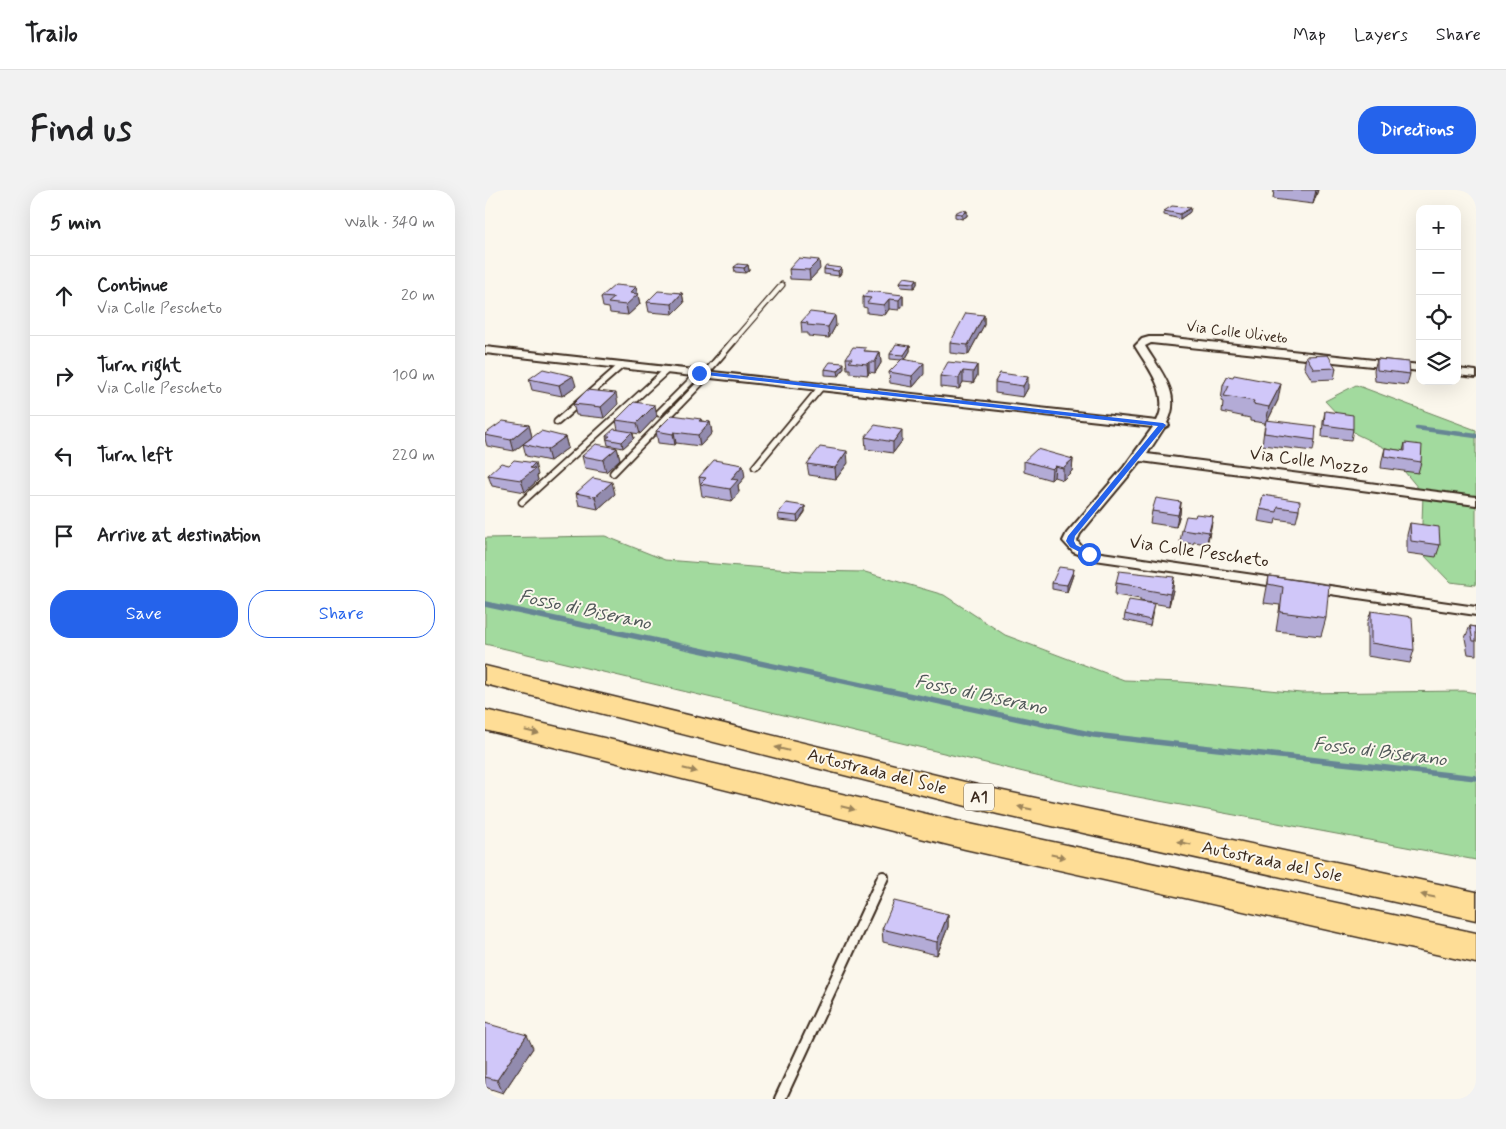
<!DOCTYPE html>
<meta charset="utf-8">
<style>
:root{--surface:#fff;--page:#f2f2f2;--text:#202124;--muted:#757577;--line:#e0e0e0;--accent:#2563eb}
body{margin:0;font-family:Mynerve,sans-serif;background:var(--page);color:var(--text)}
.controls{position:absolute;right:15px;top:15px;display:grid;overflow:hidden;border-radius:10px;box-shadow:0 5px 20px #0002}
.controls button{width:45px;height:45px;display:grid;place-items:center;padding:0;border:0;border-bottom:1px solid var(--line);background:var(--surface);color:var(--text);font:25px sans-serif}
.stop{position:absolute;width:15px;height:15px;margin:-11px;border:4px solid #2563eb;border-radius:50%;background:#fff}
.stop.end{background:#2563eb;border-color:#fff;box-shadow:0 1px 5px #0008}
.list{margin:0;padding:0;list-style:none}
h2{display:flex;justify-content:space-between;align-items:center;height:65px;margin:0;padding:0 20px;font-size:21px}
h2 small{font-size:16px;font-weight:400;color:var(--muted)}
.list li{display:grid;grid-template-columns:32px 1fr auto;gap:15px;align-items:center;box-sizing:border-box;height:80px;padding:0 20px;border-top:1px solid var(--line)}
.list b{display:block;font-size:19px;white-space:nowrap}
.list p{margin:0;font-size:16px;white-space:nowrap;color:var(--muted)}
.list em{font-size:16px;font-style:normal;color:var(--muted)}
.actions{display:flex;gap:10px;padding:15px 20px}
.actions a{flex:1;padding:11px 0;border:1px solid var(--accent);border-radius:20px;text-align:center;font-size:18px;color:var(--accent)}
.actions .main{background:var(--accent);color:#fff}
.icon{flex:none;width:28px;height:28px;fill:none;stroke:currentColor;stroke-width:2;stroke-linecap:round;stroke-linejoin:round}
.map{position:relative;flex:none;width:991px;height:909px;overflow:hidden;border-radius:20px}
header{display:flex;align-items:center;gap:30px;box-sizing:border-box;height:70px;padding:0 25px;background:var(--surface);border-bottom:1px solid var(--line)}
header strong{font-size:24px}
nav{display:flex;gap:28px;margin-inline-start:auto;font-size:18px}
.intro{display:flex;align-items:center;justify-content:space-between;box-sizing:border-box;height:120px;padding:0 30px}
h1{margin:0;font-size:35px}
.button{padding:12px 22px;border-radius:20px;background:var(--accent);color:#fff;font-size:18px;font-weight:700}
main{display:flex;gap:30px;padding:0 30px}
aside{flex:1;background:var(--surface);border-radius:20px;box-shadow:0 5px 20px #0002}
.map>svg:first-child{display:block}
</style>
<header>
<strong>Trailo</strong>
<nav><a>Map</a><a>Layers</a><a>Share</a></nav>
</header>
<div class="intro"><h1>Find us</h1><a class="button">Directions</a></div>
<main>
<aside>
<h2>5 min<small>Walk · 340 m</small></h2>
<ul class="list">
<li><svg class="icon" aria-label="ahead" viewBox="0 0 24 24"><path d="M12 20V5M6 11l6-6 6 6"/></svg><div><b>Continue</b><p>Via Colle Pescheto</p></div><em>20 m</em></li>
<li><svg class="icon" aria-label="right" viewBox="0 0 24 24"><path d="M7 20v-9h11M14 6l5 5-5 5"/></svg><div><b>Turn right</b><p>Via Colle Pescheto</p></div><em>100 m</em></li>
<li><svg class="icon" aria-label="left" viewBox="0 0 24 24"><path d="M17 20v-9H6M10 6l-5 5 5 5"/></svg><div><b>Turn left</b></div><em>220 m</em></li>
<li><svg class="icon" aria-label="arrive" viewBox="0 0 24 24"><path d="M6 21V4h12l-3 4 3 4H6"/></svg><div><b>Arrive at destination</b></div></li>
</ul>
<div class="actions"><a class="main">Save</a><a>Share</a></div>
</aside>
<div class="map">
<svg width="991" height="909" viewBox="0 0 991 909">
<rect width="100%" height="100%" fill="#fbf7ec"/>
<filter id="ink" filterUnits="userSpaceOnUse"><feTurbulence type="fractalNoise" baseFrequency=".02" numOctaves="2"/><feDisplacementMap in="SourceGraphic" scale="10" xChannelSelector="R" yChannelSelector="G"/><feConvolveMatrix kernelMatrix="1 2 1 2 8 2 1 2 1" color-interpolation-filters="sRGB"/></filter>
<g filter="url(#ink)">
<g fill="#a2da9e" stroke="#6e825e">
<path d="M871,195l120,45v155l-26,-3 -29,-30 2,-58 -38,-46 -29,-14 -31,-33z"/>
<path d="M120,346l60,24 137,11 63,1 79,23 61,40 119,45 58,2 119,11 163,-2 12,2v167l-381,-71 -610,-145v-106z"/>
</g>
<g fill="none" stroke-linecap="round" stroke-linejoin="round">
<path stroke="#668594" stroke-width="4.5" d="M932,238l59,8"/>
<path stroke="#668594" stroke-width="5.5" d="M0,414l609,131 382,43"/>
<g stroke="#3b2a1e" stroke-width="7">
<path id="lane-far2" d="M250,149l47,-54"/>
</g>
<g stroke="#3b2a1e" stroke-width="9">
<g id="lane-far1">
<path d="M220,184l31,-36"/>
<path d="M174,223l40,-40"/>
<path d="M72,232l65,-57"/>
<path d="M270,277l67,-81"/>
<path d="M128,283l96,-99"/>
<path d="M37,312l145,-132"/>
</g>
</g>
<g stroke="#3b2a1e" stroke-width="14">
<path id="lane" d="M295,909l103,-222"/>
</g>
<g stroke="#3b2a1e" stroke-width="4">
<g id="street">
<path d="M664,147h15l256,28v6l-269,-28 -6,3c14,24 38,48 22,77l2,2 -5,3 -17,26 329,43v8l-335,-44 -61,73 -3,7 5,6 13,5 381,55v8l-381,-55 -22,-8 -10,-11 4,-8 57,-66 29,-40 -668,-74v-6l672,74c14,-27 -9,-53 -22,-75l7,-7z"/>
<path d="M972,179l19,2v6l-19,-2z"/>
</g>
</g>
<g stroke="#3b2a1e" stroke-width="3">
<g id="highway">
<path d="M0,476l513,124 478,102v28l-478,-106 -513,-130z"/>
<path d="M0,520l480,113 511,110v30l-511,-114 -480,-119z"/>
</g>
</g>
<use href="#lane-far2" stroke="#fbf7ec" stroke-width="4.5"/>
<use href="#lane-far1" stroke="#fbf7ec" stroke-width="5.5"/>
<use href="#lane" stroke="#fbf7ec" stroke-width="10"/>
<use href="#street" fill="#fbf7ec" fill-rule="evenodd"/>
<use href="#highway" fill="#fedd96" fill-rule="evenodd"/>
</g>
<g fill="#b3abd6" stroke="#3b2a1e">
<path d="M789,0h44l-5,14 -40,-5z"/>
<path d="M482,21v5l-5,3 -7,-2v-4z"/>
<path d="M679,21l26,1 -10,7 -16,-4z"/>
<path d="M263,75l1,5 -4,3 -10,-1 -1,-5z"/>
<path d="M356,78v5l-2,3 -15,-2v-5z"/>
<path d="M304,79h31l-10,11 -20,-1z"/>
<path d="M432,89v5l-3,4 -13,-1 -1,-5z"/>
<path d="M151,97l4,17 -12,11 -18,-2 -1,-5 -6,-1 -2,-10z"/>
<path d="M197,103l2,10 -11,11 -24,-2 -2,-10z"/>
<path d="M418,105v10l-4,5 -10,-1 -4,6 -18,-2v-5l-4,-1v-10z"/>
<path d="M499,125v10l-16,30 -18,-2v-10z"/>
<path d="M316,132l35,3 -7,13 -21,-2v-3h-6z"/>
<path d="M425,156v5l-5,9 19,14 -11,13 -23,-4 -1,-11 12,-12 -11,-1v-5z"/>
<path d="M381,161l14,1 1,11 -6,10 -6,-1 -1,3 -18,-2v-4h-3l-1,-11z"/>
<path d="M821,166l30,12 -2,11 -22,1 -8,-13z"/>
<path d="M892,169l33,15 -3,11 -32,-4 -1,-11z"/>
<path d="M492,175v11l-4,7 -10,-1 -4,7 -19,-2v-11z"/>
<path d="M359,178l-5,8 -14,-1v-6z"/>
<path d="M515,183l28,15 -5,9 -28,-4v-11z"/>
<path d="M743,186l50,24 -10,20 47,20 -2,11 -51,-6 3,-22 -15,-2v-3l-28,-6 1,-10 -2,-1 2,-16z"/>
<path d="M44,189l47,7 -14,10 -30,-6z"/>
<path d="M88,214h45l-14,14 -28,-3z"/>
<path d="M840,221l28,18 -2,11 -29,-3 1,-15z"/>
<path d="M172,226l-17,18 -7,-1 1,5 -11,10 -15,-3 -2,-9 12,-6 -2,-10z"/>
<path d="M216,229v2l9,1 2,11 -12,13 -24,-3 -1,2 -17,-2 -2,-12z"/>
<path d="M44,235l3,12 -9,7 42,-7 3,11 -18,13 -24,-5 -3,-12 -9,7 -27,-5 -2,-7v-5z"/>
<path d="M380,247l37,4 -9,12 -27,-4z"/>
<path d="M920,253l16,19 -3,11 -37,-5 1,-8 3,-12 18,3z"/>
<path d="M132,258l3,11 -14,13 -21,-4 -3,-12z"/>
<path d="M588,269l-1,12 -9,9 -9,-3 -3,3 -27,-8v-11z"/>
<path d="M363,273l-12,16 -27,-4 -2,-11z"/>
<path d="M3,285h50l-1,1 1,4 -13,12 -33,-6z"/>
<path d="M214,287h46l-7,8 1,7 -7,9 -30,-5z"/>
<path d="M91,303l39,1 -17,15 -19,-4z"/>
<path d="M778,305l36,15 -3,12 -20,-3 -1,5 -17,-3z"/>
<path d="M696,312l-1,12 -4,13 -26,-4 2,-12z"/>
<path d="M320,316v6l-7,10 -19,-2 -1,-6z"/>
<path d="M728,326l-6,28 -13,-2 -1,2 -13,-2 2,-12 13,-13z"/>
<path d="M925,333l30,22 -4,12 -29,-4v-18z"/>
<path d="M588,385l-6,17 -15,-3v-6z"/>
<path d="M784,386l57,42 -5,18 -45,-5 4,-26 -16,-2z"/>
<path d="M631,393l57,7 -4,16 -29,-5v-2l-25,-4z"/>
<path d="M668,421l-3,15 -26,-6 1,-6z"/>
<path d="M886,421l43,39 -4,13 -43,-7v-33z"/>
<path d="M985,436l6,1v28l-8,-1 -3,-16z"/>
<path d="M463,724v13l-11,28 -54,-13 -1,-13z"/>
<path d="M0,833l48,25 -30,45 -18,-6z"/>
</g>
<g fill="#928bae" stroke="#3b2a1e">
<path d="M831,0h2l-5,14z"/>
<path d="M706,18l-1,4 -10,7v-5z"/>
<path d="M482,21v5l-5,3v-5z"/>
<path d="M334,70l1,9 -10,11 -1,-10z"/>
<path d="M263,75l1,5 -4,3 -1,-5z"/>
<path d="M356,78v5l-2,3 -1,-5z"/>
<path d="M432,89v5l-3,4v-5z"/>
<path d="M151,97l4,17 -12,11 -2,-10 4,-12z"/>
<path d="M197,103l2,10 -11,11 -1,-10z"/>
<path d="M418,105v10l-4,5v-10z"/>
<path d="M404,109v10l-4,6 -1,-10z"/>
<path d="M350,125l1,10 -7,13 -1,-11z"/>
<path d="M499,125v10l-16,30v-10z"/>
<path d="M425,156v5l-6,10v-6z"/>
<path d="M395,162l1,11 -6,10v-11z"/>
<path d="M384,172v10l-1,3 -1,-11z"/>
<path d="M359,173v5l-5,8 -1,-5z"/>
<path d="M439,173v11l-11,13 -1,-11z"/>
<path d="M492,175v11l-4,7v-11z"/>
<path d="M478,181v11l-4,7v-11z"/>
<path d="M88,186l3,10 -14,10 -3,-11z"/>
<path d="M543,187v11l-5,9v-11z"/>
<path d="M796,194l-3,16 -12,24 3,-17z"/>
<path d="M131,203l2,11 -14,14 -3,-11z"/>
<path d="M170,215l2,11 -17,18 -3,-11z"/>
<path d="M216,229l2,11 7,-8 2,11 -12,13 -2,-11 1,-14z"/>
<path d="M44,235l3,12 -18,14 -3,-11z"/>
<path d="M417,240v11l-9,12v-11z"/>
<path d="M147,242l2,6 -11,10 -1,-6z"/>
<path d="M189,242l2,11 -1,2 -2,-11z"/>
<path d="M80,247l3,11 -18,13 -3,-11z"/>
<path d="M132,258l3,11 -14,13 -3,-12z"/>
<path d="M362,261l1,12 -12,16 -1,-11z"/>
<path d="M588,269l-1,12 -9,9v-12z"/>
<path d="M50,273l3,12 -1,1 1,4 -13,12 -4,-12 9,-12z"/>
<path d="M258,275l2,12 -7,8 1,7 -7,9 -2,-12 1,-10z"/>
<path d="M570,276l-1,11 -3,3 1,-11z"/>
<path d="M127,292l3,12 -17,15 -3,-12z"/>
<path d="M696,312l-1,12 -4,13 2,-12z"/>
<path d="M320,316v6l-7,10 -1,-6z"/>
<path d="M728,326l-2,12 -4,16 2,-12z"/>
<path d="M589,379l-1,6 -6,17v-7z"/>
<path d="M689,387l-1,13 -4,16 1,-12z"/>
<path d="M463,724v13l-11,28v-13z"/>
<path d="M42,845l6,13 -30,45 -6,-13z"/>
</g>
<g fill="#d0c7f9" stroke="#3b2a1e">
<path d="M687,16l19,2 -11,6 -16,-3z"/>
<path d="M476,20l6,1 -5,3 -7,-1z"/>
<path d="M314,68l20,2 -10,10 -20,-1z"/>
<path d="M253,74l10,1 -4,3 -10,-1z"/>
<path d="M341,76l15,2 -3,3 -14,-2z"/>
<path d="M419,87l13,2 -3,4 -14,-1z"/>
<path d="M130,95l21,2 -6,6 8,1 -12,11 -18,-2 6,-5 -13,-1z"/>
<path d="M173,101l24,2 -10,11 -25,-2z"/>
<path d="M383,101l35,4 -4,5 -10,-1 -5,6 -17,-2 4,-5 -8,-1z"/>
<path d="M325,122l25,3 -7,12 -21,-2 1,-2 -7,-1z"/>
<path d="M481,123l18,2 -16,30 -18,-2z"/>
<path d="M411,154l14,2 -6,9 -14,-1z"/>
<path d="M368,157l13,1 -2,3 16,1 -5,10h-6l-2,2 -18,-2 3,-4h-6z"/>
<path d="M843,165l8,13 -22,1 -8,-13z"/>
<path d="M417,169l22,4 -12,13 -23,-4z"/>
<path d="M892,169l32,3 1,12 -33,-4z"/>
<path d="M345,172l14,1 -6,8 -13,-2z"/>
<path d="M463,172l29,3 -4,7 -10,-1 -4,7 -19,-2z"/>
<path d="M58,179l30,7 -14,9 -30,-6z"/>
<path d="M515,183l28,4 -5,9 -28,-4z"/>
<path d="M749,185l47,9 -12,23 -16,-3 1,-3 -30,-5 5,-10 -6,-1 5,-9 5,1z"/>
<path d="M102,200l29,3 -15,14 -28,-3z"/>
<path d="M149,212l21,3 -18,18 -21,-3z"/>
<path d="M840,221l28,4v14l-29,-4z"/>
<path d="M187,225l29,4 -2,2 11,1 -12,13 -24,-3 -1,2 -17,-3z"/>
<path d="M781,230l50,6 -1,14 -51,-7z"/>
<path d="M18,231l26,4 -18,15 -26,-5v-1z"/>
<path d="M390,235l27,5 -9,12 -28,-5z"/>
<path d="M129,239l18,3 -10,10 -16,-3 4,-3h-4z"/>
<path d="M56,241l24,6 -18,13 -24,-6z"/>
<path d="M920,253l17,2 -1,17 -37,-6 1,-8 20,3z"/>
<path d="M111,254l21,4 -14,12 -21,-4z"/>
<path d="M335,257l27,4 -12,17 -28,-4z"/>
<path d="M552,259l36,10 -10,9 -8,-2 -3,3 -28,-8z"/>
<path d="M29,270l21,3 -5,5 5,1 -14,11 -33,-5 13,-12 8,2z"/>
<path d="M229,270l29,5 -12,14 7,1 -8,9 -30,-5 6,-6 -7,-1z"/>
<path d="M108,288l19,4 -17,15 -19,-4z"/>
<path d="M778,305l37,6 -1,9 -21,-3 -1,5 -17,-3z"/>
<path d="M671,308l25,4 -3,13 -26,-4z"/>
<path d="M301,313l19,3 -8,10 -19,-2z"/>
<path d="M711,324l17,2 -4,16 -13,-2 -1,2 -13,-2 4,-14 9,1z"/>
<path d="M925,333l29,4 1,18 -29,-4z"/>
<path d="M574,377l15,2 -7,16 -15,-2z"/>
<path d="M634,381l55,6 -4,17 -28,-5v-2l-26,-4z"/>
<path d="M784,386l60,9 -3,33 -46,-6 3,-25 -15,-3z"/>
<path d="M644,410l25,4 -4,16 -25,-6z"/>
<path d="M886,421l41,6 2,33 -43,-7z"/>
<path d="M985,436l6,1v14h-3z"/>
<path d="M409,711l54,13 -11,28 -55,-13z"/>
<path d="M0,833l42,12 -30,45 -12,-3z"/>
</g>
<defs><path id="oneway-solid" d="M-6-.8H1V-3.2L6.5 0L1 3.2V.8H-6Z" transform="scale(1.25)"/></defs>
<g fill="#9c845a">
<use href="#oneway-solid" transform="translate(47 542) rotate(14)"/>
<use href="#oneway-solid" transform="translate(297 559) rotate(-166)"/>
<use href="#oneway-solid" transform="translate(205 580) rotate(14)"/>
<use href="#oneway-solid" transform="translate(363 618) rotate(14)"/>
<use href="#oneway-solid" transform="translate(540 618) rotate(-168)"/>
<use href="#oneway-solid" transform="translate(699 653) rotate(-168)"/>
<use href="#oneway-solid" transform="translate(573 666) rotate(12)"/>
<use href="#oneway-solid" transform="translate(943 706) rotate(-168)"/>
</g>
</g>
<path fill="#2563eb" d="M214,181l464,52 3,2 -91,111 -1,5 2,4 16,8v3l-3,1 -19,-10 -4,-6 2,-5 90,-110 -461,-52z"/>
<g text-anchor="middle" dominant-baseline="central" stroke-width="4" stroke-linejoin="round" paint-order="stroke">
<g font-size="15" fill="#3b2a1e" stroke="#fbf7ec">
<text transform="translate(752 143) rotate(7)">Via Colle Uliveto</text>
</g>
<rect fill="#fbf7ec" stroke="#75685c" stroke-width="1" x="479" y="593.5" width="30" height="27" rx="4"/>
<g font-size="16" font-weight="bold" fill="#3b2a1e">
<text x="494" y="607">A1</text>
</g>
<g font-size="18" fill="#3b2a1e" stroke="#fbf7ec">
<text transform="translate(824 271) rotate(7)">Via Colle Mozzo</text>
<text transform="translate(714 362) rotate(8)">Via Colle Pescheto</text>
<text transform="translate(392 582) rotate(14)">Autostrada del Sole</text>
<text transform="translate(787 672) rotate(12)">Autostrada del Sole</text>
</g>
<g font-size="19" font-style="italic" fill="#505859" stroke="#fbf7ec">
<text transform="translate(100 420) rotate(12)">Fosso di Biserano</text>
<text transform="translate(496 505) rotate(12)">Fosso di Biserano</text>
<text transform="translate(895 562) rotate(7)">Fosso di Biserano</text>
</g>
</g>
</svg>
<div class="controls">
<button>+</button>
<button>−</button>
<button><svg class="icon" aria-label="locate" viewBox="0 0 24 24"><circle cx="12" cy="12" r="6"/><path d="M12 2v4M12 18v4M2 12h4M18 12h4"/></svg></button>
<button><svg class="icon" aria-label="layers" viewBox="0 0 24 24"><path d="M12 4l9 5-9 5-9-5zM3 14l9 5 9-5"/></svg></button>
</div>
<div class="stop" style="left:604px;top:364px"></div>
<div class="stop end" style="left:214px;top:183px"></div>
</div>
</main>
